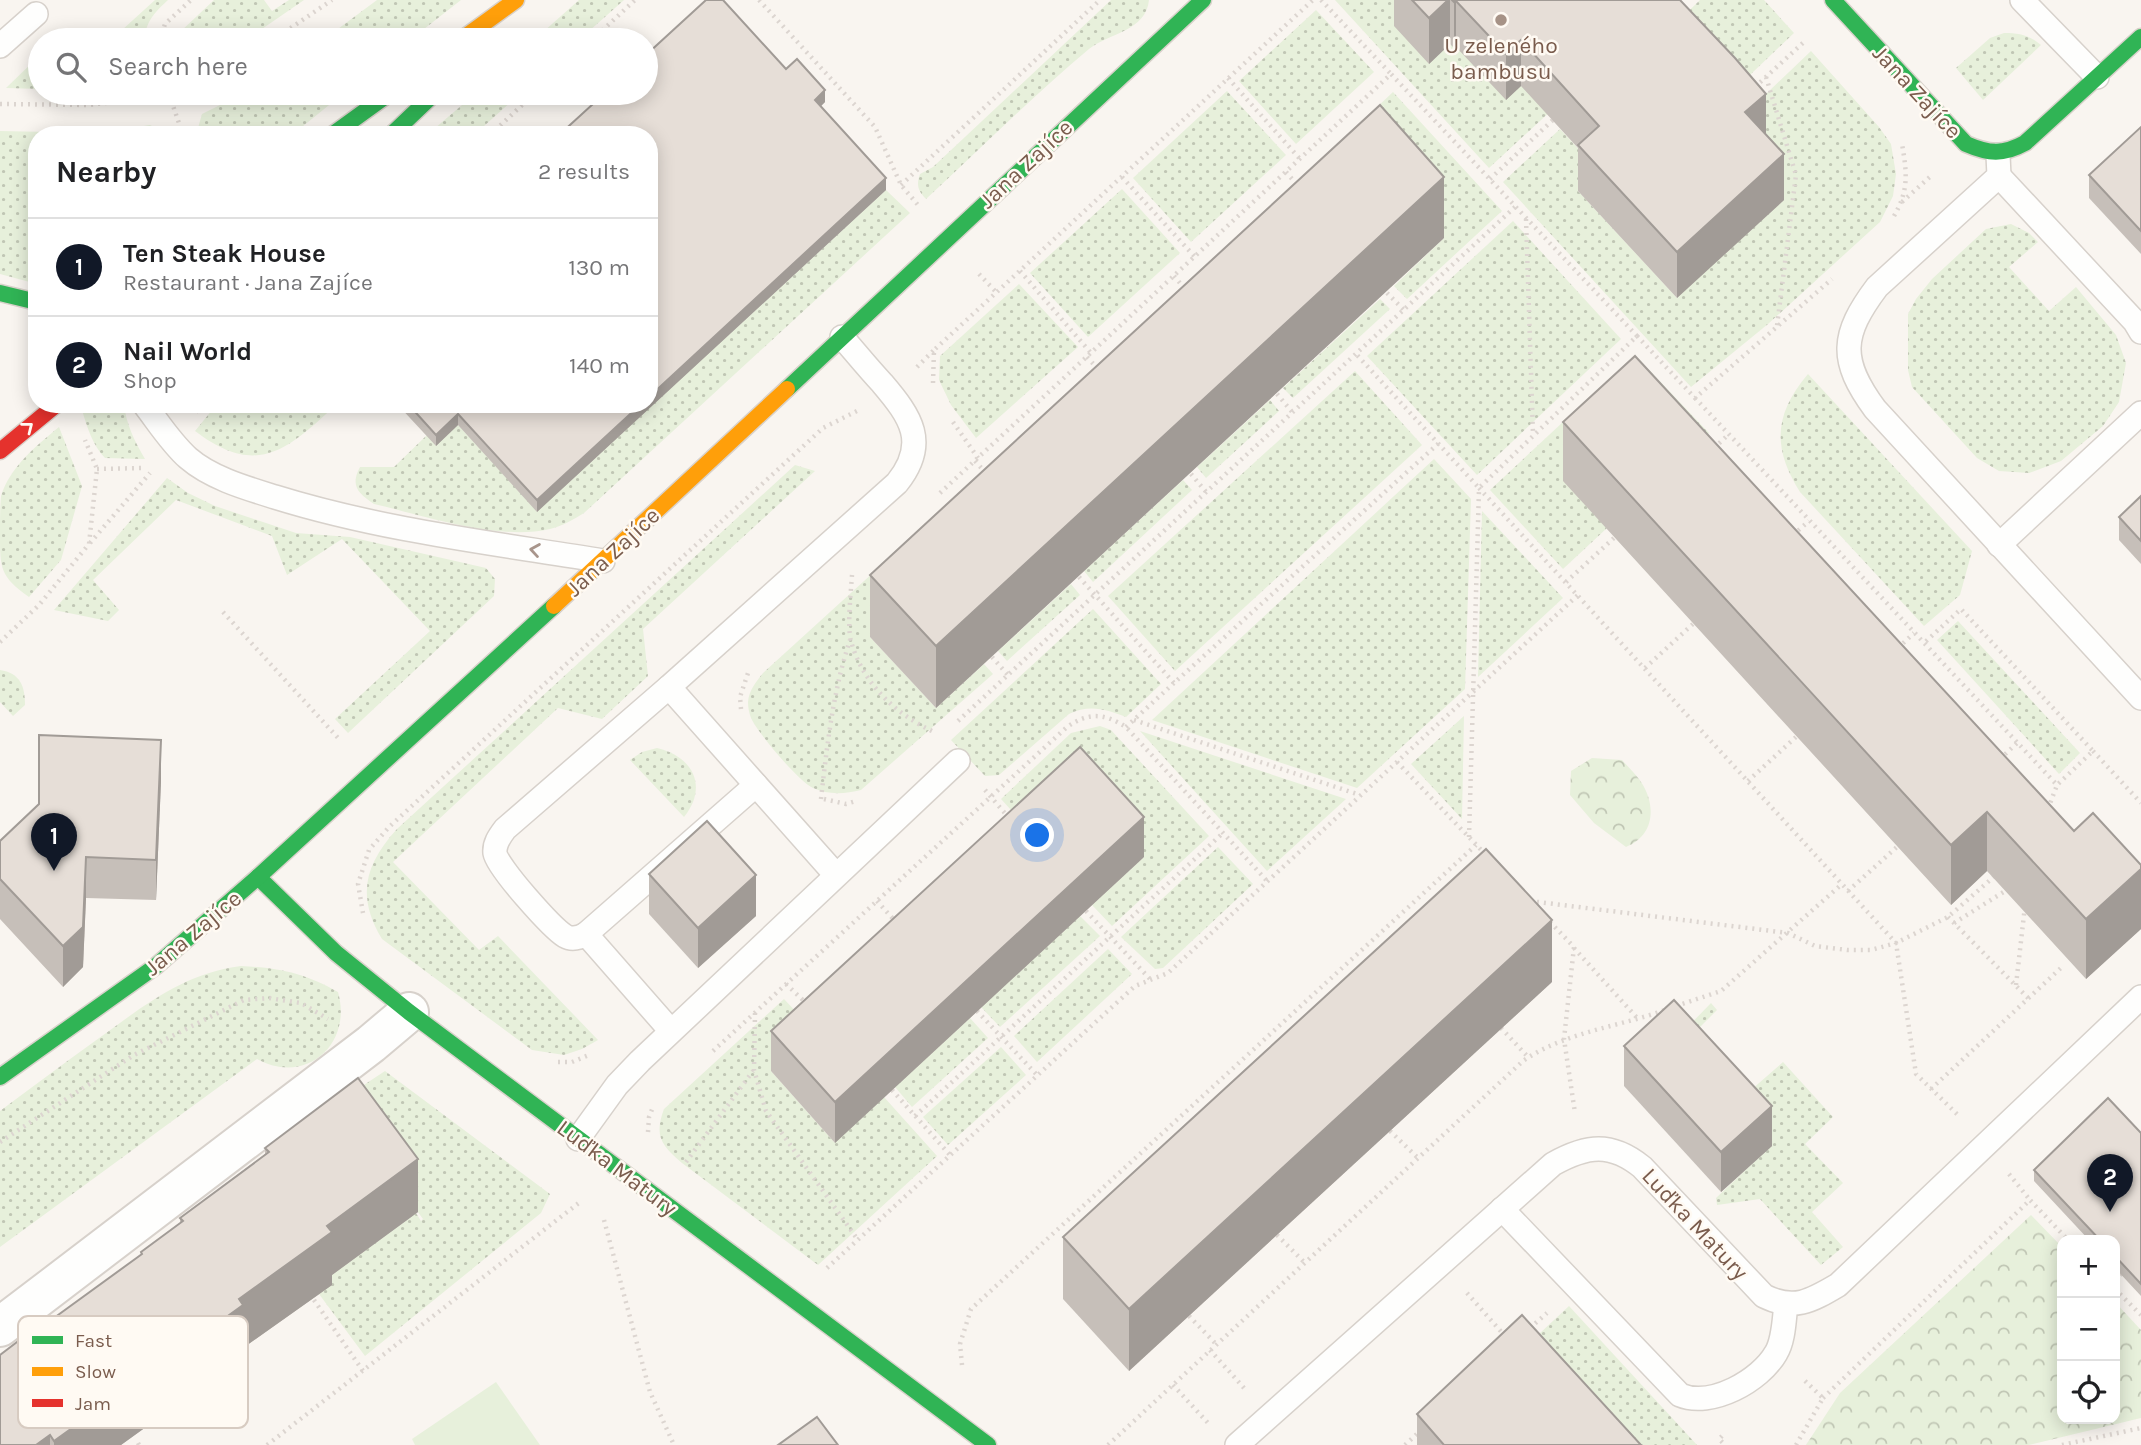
<!DOCTYPE html>
<meta charset="utf-8">
<style>
:root{--surface:#fff;--page:#f6f6f6;--text:#202124;--muted:#757577;--line:#e0e0e0;--accent:#111827}
body{margin:0;font-family:Karla,sans-serif;background:var(--page);color:var(--text)}
.controls{position:absolute;right:21px;bottom:21px;display:grid;overflow:hidden;border-radius:14px;box-shadow:0 4px 18px #0003}
.controls button{width:63px;height:63px;display:grid;place-items:center;padding:0;border:0;border-bottom:2px solid var(--line);background:var(--surface);color:var(--text);font:35px sans-serif}
.you{position:absolute;left:1038px;top:836px;width:24px;height:24px;margin:-18px;border:5px solid #fff;border-radius:50%;background:#1a73e8;box-shadow:0 0 0 10px #1a73e833}
.badge{display:grid;place-items:center;width:46px;height:46px;border-radius:50%;background:var(--accent);color:#fff;font-size:23px;font-weight:700}
.pin{position:absolute;translate:-50% -58px;filter:drop-shadow(0 2px 4px #0008)}
.pin::after{content:'';position:absolute;top:37px;width:24px;height:21px;background:inherit;clip-path:polygon(0 0,100% 0,50% 100%)}
.list{margin:0;padding:0;list-style:none}
h2{display:flex;justify-content:space-between;align-items:center;height:91px;margin:0;padding:0 28px;font-size:30px}
h2 small{font-size:23px;font-weight:400;color:var(--muted)}
.list li{display:grid;grid-template-columns:46px 1fr auto;gap:21px;align-items:center;box-sizing:border-box;height:98px;padding:0 28px;border-top:2px solid var(--line)}
.list b{display:block;font-size:26px;white-space:nowrap}
.list p{margin:0;font-size:23px;white-space:nowrap;color:var(--muted)}
.list em{font-size:23px;font-style:normal;color:var(--muted)}
.icon{flex:none;width:38px;height:38px;fill:none;stroke:currentColor;stroke-width:2;stroke-linecap:round;stroke-linejoin:round}
.map{position:relative;flex:none;width:2141px;height:1445px;overflow:hidden}
.search{position:absolute;background:var(--surface);box-shadow:0 4px 18px #0003;left:28px;top:28px;width:630px;height:77px;display:flex;align-items:center;gap:18px;box-sizing:border-box;padding:0 24px;border-radius:38px;color:var(--muted);font-size:26px}
.panel{position:absolute;background:var(--surface);box-shadow:0 4px 18px #0003;left:28px;top:126px;width:630px;height:287px;border-radius:28px}
.map>svg:first-child{display:block}
</style>
<div class="map">
<svg width="2141" height="1445" viewBox="0 0 2141 1445">
<defs>
<pattern id="grass-dots" width="8" height="8" patternUnits="userSpaceOnUse" patternTransform="scale(1.75)"><rect width="8" height="8" fill="#e7f0db"/><path d="M2 2h.1M6 6h.1" fill="none" stroke="#c0c6b4" stroke-width="1.8" stroke-linecap="round"/></pattern>
<pattern id="park-crowns" width="20" height="18" patternUnits="userSpaceOnUse" patternTransform="scale(1.75)"><rect width="20" height="18" fill="#e7f0db"/><path d="M2 6a3 3 0 1 1 6 0M12 15a3 3 0 1 1 6 0" fill="none" stroke="#c0c6b4"/></pattern>
</defs>
<rect width="100%" height="100%" fill="#f9f5f0"/>
<g fill="url(#grass-dots)">
<path d="M155,0h13c-13,12 -23,22 -23,40h-34z"/>
<path d="M214,0h50l8,11 17,-11h15l-58,40h-69l3,-8z"/>
<path d="M377,0h84l-51,40h-87z"/>
<path d="M579,0h45l-45,40h-45z"/>
<path d="M1111,0h38c-3,31 -40,33 -60,49 -56,47 -109,100 -163,150 -8,-8 -10,-14 -6,-25l13,-7z"/>
<path d="M1335,0h88l31,48 119,-10 98,-38 -182,168z"/>
<path d="M1700,0h64l30,33 -66,63 -61,-64z"/>
<path d="M1316,10l58,62 -78,72 -57,-63z"/>
<path d="M2004,33c15,0 25,2 37,12l-58,55 -27,-32 34,-30z"/>
<path d="M1811,51l68,76 12,17 5,30 -3,22 -13,26 -112,102 -77,63 -188,-205 57,-53 39,42 -21,20 99,107 67,-183z"/>
<path d="M39,56l1,33 -34,-1z"/>
<path d="M1227,91l59,64 -95,87 -58,-64z"/>
<path d="M1393,92l109,119 -95,88 -13,-13 50,-48 -141,-61z"/>
<path d="M244,93h100l-52,42h-96l6,-21z"/>
<path d="M476,93h45l-47,42h-47z"/>
<path d="M150,125l8,4 2,6h-123v149l-37,-10v-143l99,2z"/>
<path d="M1122,189l58,64 -92,84 -58,-64z"/>
<path d="M886,190l24,23 -326,300c-11,7 -22,13 -34,16 -53,12 -124,-13 -176,-25 -16,-11 -24,-18 -14,-37h34l32,-31 32,-11 79,86z"/>
<path d="M1513,221l108,118 -144,136 -110,-119z"/>
<path d="M2011,224l18,9 9,9 -29,25 40,44 27,-24 40,48 10,28 -7,39 -16,24 -42,35 -32,12 -30,-2 -22,-13 -65,-71 -4,-17v-56l8,-15 16,-20 54,-50z"/>
<path d="M1019,284l59,63 -102,91 -25,-33 -12,-25 1,-24z"/>
<path d="M1380,299l10,10 -97,89 -10,-10z"/>
<path d="M1635,355l74,78 -146,136 -73,-79z"/>
<path d="M1355,371l67,74 -247,226 -67,-75z"/>
<path d="M1808,374l164,177 -12,44 -36,31 -124,-134c-28,-44 -26,-78 8,-118z"/>
<path d="M1270,400l9,11 -73,67 -9,-11z"/>
<path d="M91,404h33c2,20 11,38 21,55l-40,-1c-12,-12 -18,-31 -23,-48z"/>
<path d="M217,404h120c-49,45 -79,75 -142,27z"/>
<path d="M59,427l23,59 -21,74 -32,37c-29,-21 -29,-28 -29,-63 0,-11 0,-27 1,-38 9,-29 35,-50 58,-69z"/>
<path d="M1434,459l37,40 -6,190 -108,99 -205,-68z"/>
<path d="M795,465l20,6 -172,158 5,47 -46,43 -44,-11 -165,154 86,88 19,-14 100,104 -16,9 -18,6 -32,-5 -150,-111c-26,-43 -17,-75 15,-110z"/>
<path d="M167,478l21,15 27,13 81,27 54,4 136,31 9,11 -1,17 -146,137 -13,-14 95,-88 -88,-92 -55,36 -15,-39 -96,-36 -83,80 26,30 -11,11 -54,-11z"/>
<path d="M1183,480l9,10 -99,92 -9,-11z"/>
<path d="M1482,511l81,87 -85,79z"/>
<path d="M886,561l-16,76 66,71 48,-44 9,10 -132,116c-16,4 -33,5 -48,-2 -15,-7 -55,-55 -62,-70 -2,-5 -3,-11 -3,-16 1,-12 8,-20 15,-29z"/>
<path d="M1071,584l9,11 -73,66 -9,-10z"/>
<path d="M1093,609l68,75 -35,33c-20,-8 -37,-13 -57,-3l-70,61 -14,1 -34,-36z"/>
<path d="M1958,621l122,132 -21,21 -122,-134z"/>
<path d="M0,670c20,3 25,16 25,35l-12,11 -13,-14z"/>
<path d="M1464,716l-2,103 -51,-55z"/>
<path d="M1100,726l11,4 98,106 -97,90 -20,-21 52,-48 -113,-25 -30,-33 70,-66z"/>
<path d="M1140,731l206,68 -79,72z"/>
<path d="M657,748c35,8 52,38 27,69l-54,-57 12,-8z"/>
<path d="M1218,847l35,37 -90,84 -8,1 -34,-32z"/>
<path d="M1080,916l20,20 -100,91 -19,-20z"/>
<path d="M1108,949l24,25 -95,88 -23,-26z"/>
<path d="M241,966c39,2 63,7 97,26 15,52 -32,94 -81,67l-257,188v-136c32,-24 63,-47 95,-70 46,-33 88,-68 146,-75z"/>
<path d="M784,999l30,32 -43,40 63,71 50,-45 53,59 -119,109 -136,-102c-21,-18 -28,-27 -18,-54z"/>
<path d="M1711,1003l6,7 -21,21 55,59 32,-28 50,55 -28,27 38,39 -31,29 31,35 -22,18 -61,-66 -43,6 -1,-7 55,-52 -97,-105z"/>
<path d="M970,1018l18,20 -76,69 -17,-20z"/>
<path d="M1001,1047l25,28 -78,70 -25,-28z"/>
<path d="M385,1071l165,123 -9,19 -176,143 -46,-62 12,-10 -4,-6 89,-65 5,8 2,-2 -65,-88 -59,-3z"/>
<path d="M1569,1306l128,139h-84l-90,-96z"/>
</g>
<g fill="url(#park-crowns)">
<path d="M1592,758l30,2c6,7 14,14 19,22 16,24 13,54 -15,65l-32,-24 -24,-28 1,-24z"/>
<path d="M2031,1215l31,32v172h53v-117l26,28v88l-112,27h-223l34,-52z"/>
</g>
<path fill="#e7f0db" d="M496,1382l44,63h-125l-3,-6z"/>
<g fill="none" stroke-linecap="round" stroke-linejoin="round">
<g stroke="#d7d1cb" stroke-width="26">
<g id="lane">
<path d="M2022,0l75,77"/>
<path d="M0,46l36,-32"/>
<path d="M1998,155l1,21 -122,111c-36,48 -38,73 -2,122l266,289"/>
<path d="M1999,176l136,146 6,10"/>
<path d="M144,404c14,18 27,39 44,54 23,20 58,30 87,39 106,33 218,46 328,64"/>
<path d="M1999,545l142,-132"/>
<path d="M669,687l228,-204c32,-40 14,-66 -15,-100 -14,-15 -27,-31 -40,-46"/>
<path d="M586,934c-7,4 -14,6 -21,2 -13,-8 -68,-69 -70,-83 -1,-9 4,-16 10,-24l164,-142 167,188"/>
<path d="M671,1031l-85,-97 170,-149"/>
<path d="M578,1139l39,-54 23,-24 318,-300"/>
<path d="M1502,1209l178,186c31,13 80,-14 96,-42 8,-13 8,-34 10,-49"/>
<path d="M1237,1445l316,-281c34,-19 58,-22 89,3l122,129c30,15 47,5 74,-11l303,-288"/>
</g>
</g>
<g stroke="#d7d1cb" stroke-width="42">
<path id="street" d="M0,1327l371,-283 38,-32"/>
</g>
<g stroke="#d9d2cb" stroke-width="19">
<g id="fast">
<path d="M1833,0l133,144c23,10 37,11 59,-1l116,-106"/>
<path d="M332,135l58,-42"/>
<path d="M391,135l44,-42"/>
<path d="M0,293l37,9"/>
<path d="M787,389l416,-389"/>
<path d="M258,877l78,76 73,59 579,433"/>
<path d="M0,1077l156,-111 102,-89 296,-271"/>
</g>
</g>
<g stroke="#d9d2cb" stroke-width="19">
<g id="slow">
<path d="M461,40l55,-40"/>
<path d="M554,606l233,-217"/>
</g>
</g>
<g stroke="#d9d2cb" stroke-width="19">
<path id="jam" d="M0,451l57,-47"/>
</g>
<g stroke="#dcd5d0" stroke-width="4.5" stroke-dasharray="2 5" stroke-linecap="butt">
<path d="M759,0l116,127 26,58 17,20"/>
<path d="M1321,0l70,74"/>
<path d="M160,40l5,-16 26,-24"/>
<path d="M273,40l59,-40"/>
<path d="M592,40l43,-40"/>
<path d="M1766,77l30,98 -19,151"/>
<path d="M1228,78l72,81"/>
<path d="M1755,87l50,-46"/>
<path d="M169,94l14,41"/>
<path d="M0,104l89,1 80,-10 6,-2"/>
<path d="M490,135l45,-42"/>
<path d="M1286,172l12,14"/>
<path d="M1122,177l73,80"/>
<path d="M1490,179l66,-62"/>
<path d="M901,185l199,-185"/>
<path d="M1902,202l30,-27"/>
<path d="M1894,216c15,-26 13,-43 8,-72"/>
<path d="M1526,219l7,215"/>
<path d="M1020,271l71,82"/>
<path d="M979,274l18,19"/>
<path d="M1174,276l11,13"/>
<path d="M1387,293l18,18"/>
<path d="M1637,336l58,62 137,-119"/>
<path d="M1087,357l11,12"/>
<path d="M917,367l17,-17"/>
<path d="M933,383l1,-33 379,-350"/>
<path d="M1277,394l16,19"/>
<path d="M1695,398l362,387 36,-34 -132,-142 -38,35"/>
<path d="M196,412l7,-8"/>
<path d="M953,422l25,36"/>
<path d="M1714,448l14,-13"/>
<path d="M975,461l11,12"/>
<path d="M97,469l45,-1"/>
<path d="M1191,474l16,19"/>
<path d="M1479,488l417,455 20,131 44,43"/>
<path d="M940,493l451,-419 246,262 -158,152 -122,-133"/>
<path d="M1793,535l16,-14"/>
<path d="M90,543l60,-70"/>
<path d="M852,575c-1,17 -5,51 -1,66 11,41 43,72 81,90"/>
<path d="M1079,577l95,106 265,-240"/>
<path d="M1566,582l49,-45"/>
<path d="M223,612l116,127"/>
<path d="M0,642l39,-37 50,-61 8,-75 -12,-29"/>
<path d="M1898,648l16,-15"/>
<path d="M992,657l16,18"/>
<path d="M1645,668l49,-45"/>
<path d="M741,709l-1,-12 9,-27"/>
<path d="M1134,720l226,75"/>
<path d="M958,721l557,-514"/>
<path d="M1126,727l48,-44"/>
<path d="M2093,751l48,52"/>
<path d="M2000,759l17,-16"/>
<path d="M1397,762l89,93"/>
<path d="M1748,781l49,-45"/>
<path d="M985,790l24,28"/>
<path d="M821,799c6,-53 12,-108 29,-159"/>
<path d="M824,799l22,5 10,-3"/>
<path d="M2048,809l9,-24"/>
<path d="M1469,837l10,-348"/>
<path d="M1848,891l50,-45"/>
<path d="M877,901l18,20"/>
<path d="M1530,901l258,32 27,13 32,4h24l25,-7 52,-26 49,-43"/>
<path d="M1086,911l65,69"/>
<path d="M363,913l-5,-29 11,-34 20,-23 434,-399 34,-17"/>
<path d="M1948,917l81,82"/>
<path d="M1550,922l24,25 -10,92 11,74"/>
<path d="M1954,923l56,-35"/>
<path d="M1574,948l65,72"/>
<path d="M786,984l20,19"/>
<path d="M2016,985l9,-79"/>
<path d="M1676,1006l45,-15 121,-107"/>
<path d="M977,1011l60,64"/>
<path d="M755,1013l-1,57 12,41 92,129"/>
<path d="M1501,1028l27,29"/>
<path d="M713,1051l354,-324c22,-15 37,-14 59,0l142,155"/>
<path d="M558,1062h14l17,-7"/>
<path d="M1931,1089l132,-123"/>
<path d="M892,1090l58,65"/>
<path d="M915,1116l308,-283"/>
<path d="M1390,1131l28,27"/>
<path d="M648,1132l1,-15 4,-10"/>
<path d="M0,1142l134,-87 110,-55 25,-2 32,5 27,16"/>
<path d="M686,1162l67,-91"/>
<path d="M2009,1174l21,26"/>
<path d="M604,1220l46,172 24,53"/>
<path d="M1277,1235l28,28"/>
<path d="M827,1268l308,-282 33,-13 410,-378"/>
<path d="M2115,1280l6,-6"/>
<path d="M2115,1289l26,26"/>
<path d="M1467,1293l38,43"/>
<path d="M314,1300l49,71"/>
<path d="M1189,1316l27,28"/>
<path d="M1530,1328l17,-15"/>
<path d="M1210,1350l34,38"/>
<path d="M962,1365l-2,-21 11,-35 505,-464"/>
<path d="M1173,1385l35,38"/>
<path d="M1823,1398l207,-198 38,40"/>
<path d="M1722,1436l-3,3 6,6"/>
<path d="M138,1443l1,2"/>
<path d="M267,1445l313,-243"/>
<path d="M1108,1445l415,-384c42,-29 95,-34 142,-51"/>
<path d="M1405,1445l14,-13"/>
<path d="M1796,1445l27,-47 -20,-19"/>
<path d="M2062,1445l79,-17"/>
</g>
<use href="#lane" stroke="#fefefd" stroke-width="23"/>
<use href="#street" stroke="#fefefd" stroke-width="38"/>
<use href="#fast" stroke="#30b455" stroke-width="16"/>
<use href="#slow" stroke="#ff9f0a" stroke-width="16"/>
<use href="#jam" stroke="#e5322d" stroke-width="16"/>
</g>
<g fill="#c6bfb9">
<path d="M1394,0h286l86,135 18,65 -107,98 -99,-107v-43l-57,-62 -15,14 -50,-53 -2,1 -4,-4 -21,20 -35,-38z"/>
<path d="M786,69l39,33 -5,5 66,83 -349,322 -79,-87 -22,21 -39,-42h252z"/>
<path d="M2141,127v127l-52,-56v-23z"/>
<path d="M1444,238l-508,470 -66,-71v-62z"/>
<path d="M1563,422l511,409 67,34v64l-55,50 -99,-108 -36,34 -388,-424z"/>
<path d="M2141,496v68l-22,-24v-23z"/>
<path d="M161,781l-5,119 -70,-2 -3,69 -20,20 -63,-68v-78z"/>
<path d="M1144,857l-309,286 -64,-72v-40z"/>
<path d="M649,874l107,42 -58,52 -49,-54z"/>
<path d="M1552,982l-423,389 -66,-72v-62z"/>
<path d="M1624,1046l148,100 -51,46 -97,-106z"/>
<path d="M2141,1133v163l-26,-28v-28h-26l-55,-59v-11z"/>
<path d="M265,1148l153,64 -86,63v10l-89,63v9l-122,88h-121l36,-114 105,-76v-3l39,-29v-5l85,-64z"/>
<path d="M1417,1414l224,31h-224z"/>
</g>
<g fill="#a19b96">
<path d="M1448,0h2v44l-21,20v-46z"/>
<path d="M1456,1v46l-2,1v-46z"/>
<path d="M1521,40v46l-15,14v-46z"/>
<path d="M825,90v12l-10,10v-12z"/>
<path d="M1766,94v46l-21,-28z"/>
<path d="M1784,154v46l-107,98v-46z"/>
<path d="M1444,177v61l-508,470v-62z"/>
<path d="M886,178v12l-349,322v-12l104,-96h8v-7z"/>
<path d="M458,414v11l-22,21v-11z"/>
<path d="M161,740v41l-5,119v-40z"/>
<path d="M1987,812v59l-36,34v-60z"/>
<path d="M1144,817v40l-309,286v-41z"/>
<path d="M86,857v41l-3,69 -20,20v-41z"/>
<path d="M2141,869v60l-55,50v-60z"/>
<path d="M756,875v41l-58,52v-40z"/>
<path d="M1552,920v62l-423,389v-62z"/>
<path d="M1772,1106v40l-51,46v-40z"/>
<path d="M418,1159v53l-86,63v10l-89,63v9l-122,88h-67v-4l185,-142 88,-73z"/>
<path d="M50,1435v10h-14z"/>
</g>
<g fill="#e6ded7" stroke="#a19b96" stroke-width="2">
<path d="M706,0h17l63,69 11,-10 28,31 -10,10 71,78 -237,219v-262h-90l46,-42h41v-38z"/>
<path d="M1412,0h36l-19,18z"/>
<path d="M1452,0h228l55,58 31,36 -21,18 39,42 -107,98 -99,-107 21,-19 -78,-86 -15,14 -50,-53 -2,1z"/>
<path d="M1380,105l64,72 -508,469 -66,-71z"/>
<path d="M2141,127v104l-52,-56z"/>
<path d="M1635,356l439,475 19,-18 48,52v4l-55,50 -99,-107 -36,33 -388,-423z"/>
<path d="M408,404h233l-104,96 -79,-86 -22,21z"/>
<path d="M2141,496v45l-22,-24z"/>
<path d="M39,735l122,5 -5,120 -70,-3 -3,70 -20,19 -63,-67v-38l39,-37z"/>
<path d="M1080,747l64,70 -309,285 -64,-71z"/>
<path d="M707,821l49,54 -58,53 -49,-54z"/>
<path d="M1486,849l66,71 -423,389 -66,-72z"/>
<path d="M1674,1000l98,106 -51,46 -97,-106z"/>
<path d="M358,1078l60,81 -91,67 5,6 -93,67 4,6 -189,136 -4,-6 -14,10h-36v-90l34,-26 2,2 106,-77 -1,-2 42,-31 -3,-3 89,-66 -4,-4z"/>
<path d="M2108,1098l33,35v151l-26,-28v-16h-15l-66,-70z"/>
<path d="M1522,1315l119,130h-197l-27,-31z"/>
<path d="M817,1417l21,28h-60z"/>
</g>
<defs><path id="oneway-chevron" d="M-2-3.5L2.5 0L-2 3.5" fill="none" stroke-width="1.6" stroke-linecap="round" stroke-linejoin="round" transform="scale(1.75)"/></defs>
<use stroke="#fffaf3" href="#oneway-chevron" transform="translate(28 427) rotate(-38)"/>
<use stroke="#a8958b" href="#oneway-chevron" transform="translate(535 550) rotate(-171)"/>
<circle fill="#a69286" stroke="#fffaf3" stroke-width="2.5" cx="1501" cy="20" r="7"/>
<g text-anchor="middle" dominant-baseline="central" stroke-width="5" stroke-linejoin="round" paint-order="stroke">
<g font-size="23" fill="#7a5c4d" stroke="#fffaf3">
<text x="1501" y="45">U zeleného<tspan x="1501" dy="26">bambusu</tspan></text>
</g>
<g font-size="23" fill="#7a5c4d" stroke="#fffaf3">
<text transform="translate(1917 92) rotate(47)">Jana Zajíce</text>
<text transform="translate(1026 164) rotate(-43)">Jana Zajíce</text>
<text transform="translate(613 552) rotate(-43)">Jana Zajíce</text>
<text transform="translate(193 933) rotate(-40)">Jana Zajíce</text>
<text transform="translate(617 1168) rotate(37)">Luďka Matury</text>
<text transform="translate(1695 1224) rotate(47)">Luďka Matury</text>
</g>
</g>
<rect x="18" y="1316" width="230" height="112" rx="10" fill="#fffaf3" stroke="#d7cbc1" stroke-width="2"/>
<rect x="32" y="1336" width="31" height="8" fill="#30b455"/>
<rect x="32" y="1367" width="31" height="9" fill="#ff9f0a"/>
<rect x="32" y="1399" width="31" height="8" fill="#e5322d"/>
<g font-size="19" fill="#7a5c4d">
<text x="75" y="1347">Fast</text>
<text x="75" y="1378">Slow</text>
<text x="75" y="1410">Jam</text>
</g>
</svg>
<div class="controls">
<button>+</button>
<button>−</button>
<button><svg class="icon" aria-label="locate" viewBox="0 0 24 24"><circle cx="12" cy="12" r="6"/><path d="M12 2v4M12 18v4M2 12h4M18 12h4"/></svg></button>
</div>
<div class="you"></div>
<div class="pin badge" style="left:54px;top:871px">1</div>
<div class="pin badge" style="left:2110px;top:1212px">2</div>
<div class="search"><svg class="icon" aria-label="search" viewBox="0 0 24 24"><circle cx="10" cy="10" r="6"/><path d="M15 15l6 6"/></svg>Search here</div>
<section class="panel">
<h2>Nearby<small>2 results</small></h2>
<ul class="list">
<li><span class="badge">1</span><div><b>Ten Steak House</b><p>Restaurant · Jana Zajíce</p></div><em>130 m</em></li>
<li><span class="badge">2</span><div><b>Nail World</b><p>Shop</p></div><em>140 m</em></li>
</ul>
</section>
</div>
